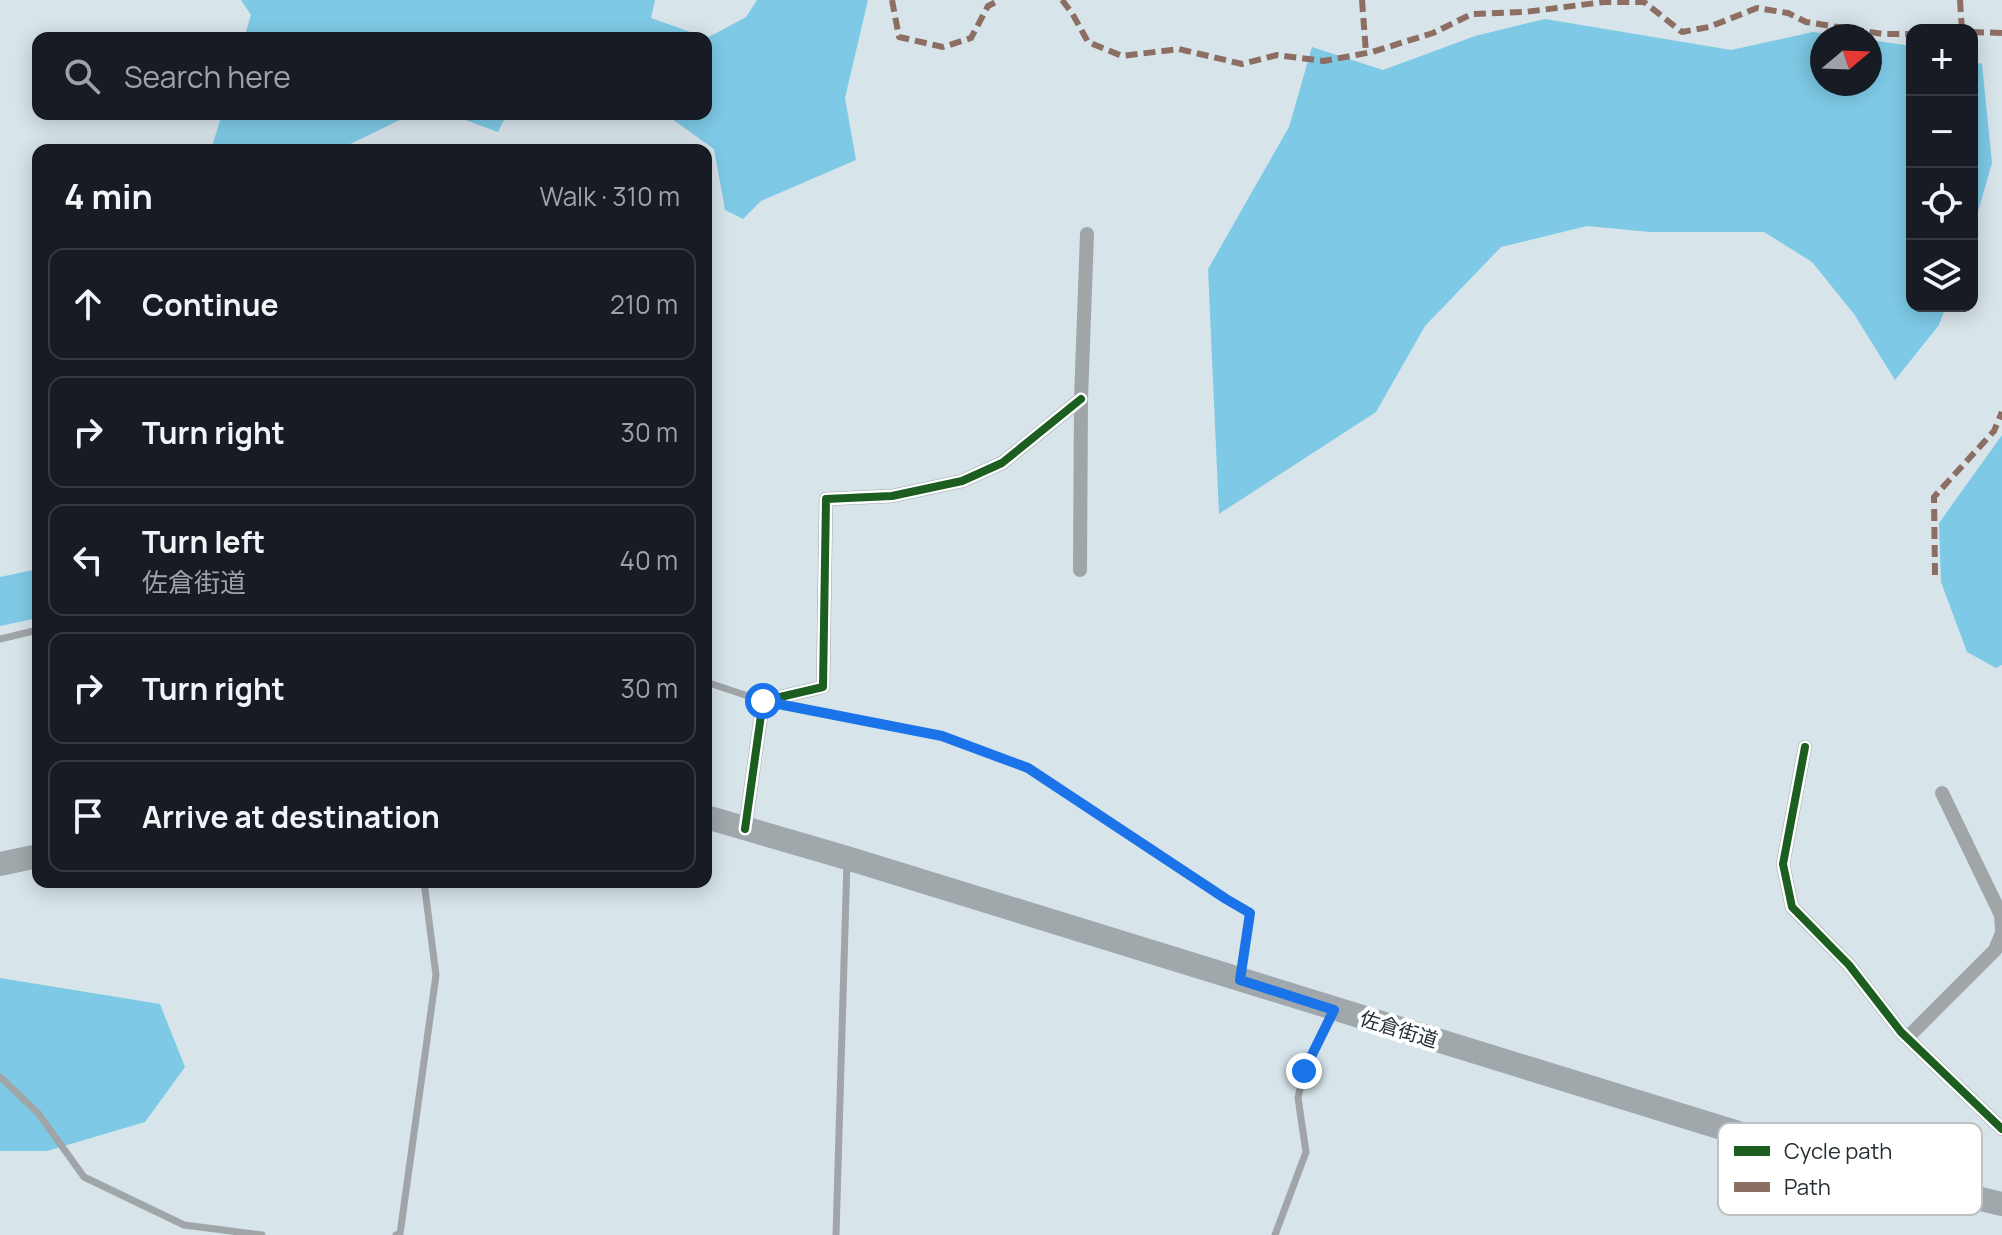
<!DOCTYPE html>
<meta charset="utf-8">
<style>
:root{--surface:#171b24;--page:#20242c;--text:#f1f3f6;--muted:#9ea1a6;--line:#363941}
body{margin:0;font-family:Manrope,"Noto Sans JP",sans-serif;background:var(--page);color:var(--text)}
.controls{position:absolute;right:24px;top:24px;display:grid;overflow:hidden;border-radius:16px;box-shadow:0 4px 20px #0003}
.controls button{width:72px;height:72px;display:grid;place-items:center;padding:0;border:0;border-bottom:2px solid var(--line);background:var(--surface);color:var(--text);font:40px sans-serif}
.compass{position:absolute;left:1810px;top:24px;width:72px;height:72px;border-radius:50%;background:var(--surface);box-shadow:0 4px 20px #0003;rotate:71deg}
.stop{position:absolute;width:24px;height:24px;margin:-18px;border:6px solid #1a73e8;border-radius:50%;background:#fff}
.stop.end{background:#1a73e8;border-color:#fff;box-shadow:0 2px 8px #0008}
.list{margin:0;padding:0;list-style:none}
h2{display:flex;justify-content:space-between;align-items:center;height:104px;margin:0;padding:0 32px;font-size:34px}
h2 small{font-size:26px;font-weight:400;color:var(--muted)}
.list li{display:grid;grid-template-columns:52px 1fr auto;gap:24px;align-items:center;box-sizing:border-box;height:112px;margin:0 16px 16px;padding:0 16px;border:2px solid var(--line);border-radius:16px}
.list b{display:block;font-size:30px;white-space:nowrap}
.list p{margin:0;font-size:26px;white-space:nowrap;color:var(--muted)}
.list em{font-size:26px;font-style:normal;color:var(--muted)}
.icon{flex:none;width:44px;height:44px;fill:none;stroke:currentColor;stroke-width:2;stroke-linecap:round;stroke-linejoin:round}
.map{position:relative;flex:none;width:2002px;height:1235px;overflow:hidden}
.search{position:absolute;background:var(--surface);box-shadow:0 4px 20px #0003;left:32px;top:32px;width:680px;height:88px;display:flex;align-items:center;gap:20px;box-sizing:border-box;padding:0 28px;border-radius:16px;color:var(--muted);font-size:30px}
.panel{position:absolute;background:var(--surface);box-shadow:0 4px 20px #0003;left:32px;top:144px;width:680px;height:744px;border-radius:16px}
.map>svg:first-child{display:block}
</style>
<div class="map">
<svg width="2002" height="1235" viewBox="0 0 2002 1235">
<rect width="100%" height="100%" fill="#d7e4ea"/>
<g fill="#7ecae6">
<path d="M241,0h414l-4,18 56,20 39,-21 11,-17h111l-23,98 11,62 -95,41 -18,18 -18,-9 -11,-61 -49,-35h41v-76h-462l7,-23z"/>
<path d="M1545,19l186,31 82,-18 30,4h-21v48h48v-44l42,6v260h34l-7,19 -44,55 -41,-66 -42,-52 -48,-30h-114l-63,-6 -86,21 -76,79 -49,86 -157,102 -11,-245 81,-142 23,-80 71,23 92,-34z"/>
<path d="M1972,61l10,3 10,99 -20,69z"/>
<path d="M222,114h190l-74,36h-127z"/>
<path d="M449,114h58l-9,18z"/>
<path d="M2002,435v230l-6,3 -29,-16 -26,-70 -2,-59z"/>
<path d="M38,569v49l-38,8v-49z"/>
<path d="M0,978l160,26 25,63 -40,55 -98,29h-47z"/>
</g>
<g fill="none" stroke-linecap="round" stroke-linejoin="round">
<g stroke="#a0a5a8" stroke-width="7">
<path d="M0,639l38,-9"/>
<path d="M706,682l57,19 179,35 86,32 198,131 24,14 -9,62"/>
<path d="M0,1077l38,36 46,64 100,48 78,10"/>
<path d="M396,1235l4,-1 36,-259 -12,-93"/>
<path d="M836,1235l11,-374"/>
<path d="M1275,1235l31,-83 -8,-54 6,-27 29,-59"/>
</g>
<g stroke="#a0a5a8" stroke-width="14">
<path d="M1080,570l1,-171 6,-165"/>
<path d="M1805,747l-22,117 9,43 57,58 52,67 101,97"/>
<path d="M1942,793l59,122 1,15"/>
<path d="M745,829l18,-128 60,-14 3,-188 66,-3 70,-15 40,-18 79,-64"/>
<path d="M1907,1038l88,-88 7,-17"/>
</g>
<g stroke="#a0a8ac" stroke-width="24">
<path d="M706,817l141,41 995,307 160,39"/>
<path d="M0,864l38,-8"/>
</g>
<g stroke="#8d6e63" stroke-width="6" stroke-dasharray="12 6" stroke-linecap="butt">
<path d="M892,0l7,37 44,10 28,-9 17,-32 12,-6"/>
<path d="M1062,0l10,13 16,29 34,14 57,-7 63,15 35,-9 47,6 48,-9 61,-19 39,-19 53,-2 79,-10h40l38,30 27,-5 48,-19 31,5 18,9 77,12h29"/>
<path d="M1362,0l4,53"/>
<path d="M1960,0l2,30"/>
<path d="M1972,32l30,1"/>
<path d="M1935,575l-1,-78 60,-66 8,-19"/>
</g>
<g stroke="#fff" stroke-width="13">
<g id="cycleway">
<path d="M1805,747l-22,117 9,43 57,58 52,67 101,97"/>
<path d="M745,829l18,-128 60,-14 3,-188 66,-3 70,-15 40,-18 79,-64"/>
</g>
</g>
<use href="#cycleway" stroke="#1b5e20" stroke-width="8"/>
</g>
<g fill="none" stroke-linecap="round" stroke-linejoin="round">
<path stroke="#1a73e8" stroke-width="10" d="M763,701l179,35 86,32 198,131 24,14 -10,67 94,30 -30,61"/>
</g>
<g text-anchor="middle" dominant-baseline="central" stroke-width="8" stroke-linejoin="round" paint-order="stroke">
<g font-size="20" fill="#252e33" stroke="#fff">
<text transform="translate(1399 1029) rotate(17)">佐倉街道</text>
</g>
</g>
<rect x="1718" y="1123" width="264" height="92" rx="12" fill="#fff" stroke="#bec0c2" stroke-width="2"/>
<rect x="1734" y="1146" width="36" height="10" fill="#1b5e20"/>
<rect x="1734" y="1182" width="36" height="10" fill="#8d6e63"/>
<g font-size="22" fill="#252e33">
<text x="1784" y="1159">Cycle path</text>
<text x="1784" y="1195">Path</text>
</g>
</svg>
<div class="controls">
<button>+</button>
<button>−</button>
<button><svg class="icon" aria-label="locate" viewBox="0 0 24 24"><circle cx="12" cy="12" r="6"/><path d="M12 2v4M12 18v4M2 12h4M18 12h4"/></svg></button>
<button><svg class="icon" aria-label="layers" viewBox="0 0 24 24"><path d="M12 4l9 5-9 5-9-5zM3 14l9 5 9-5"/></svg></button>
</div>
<svg class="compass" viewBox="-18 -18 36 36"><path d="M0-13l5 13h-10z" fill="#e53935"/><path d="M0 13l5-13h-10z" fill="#9ea1a6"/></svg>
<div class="stop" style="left:763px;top:701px"></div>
<div class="stop end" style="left:1304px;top:1071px"></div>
<div class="search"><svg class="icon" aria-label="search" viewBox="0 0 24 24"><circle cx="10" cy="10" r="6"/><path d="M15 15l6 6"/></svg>Search here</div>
<section class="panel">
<h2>4 min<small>Walk · 310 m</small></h2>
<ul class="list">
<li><svg class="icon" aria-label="ahead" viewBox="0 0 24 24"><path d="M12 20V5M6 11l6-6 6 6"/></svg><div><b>Continue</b></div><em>210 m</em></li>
<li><svg class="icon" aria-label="right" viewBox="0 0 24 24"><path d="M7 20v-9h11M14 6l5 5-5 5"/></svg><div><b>Turn right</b></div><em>30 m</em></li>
<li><svg class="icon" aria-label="left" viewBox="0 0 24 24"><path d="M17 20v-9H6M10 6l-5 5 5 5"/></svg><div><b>Turn left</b><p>佐倉街道</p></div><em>40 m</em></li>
<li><svg class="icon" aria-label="right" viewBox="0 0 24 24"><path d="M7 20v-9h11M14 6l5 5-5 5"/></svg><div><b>Turn right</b></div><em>30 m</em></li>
<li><svg class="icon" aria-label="arrive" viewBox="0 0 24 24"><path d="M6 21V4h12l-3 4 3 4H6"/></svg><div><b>Arrive at destination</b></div></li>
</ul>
</section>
</div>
